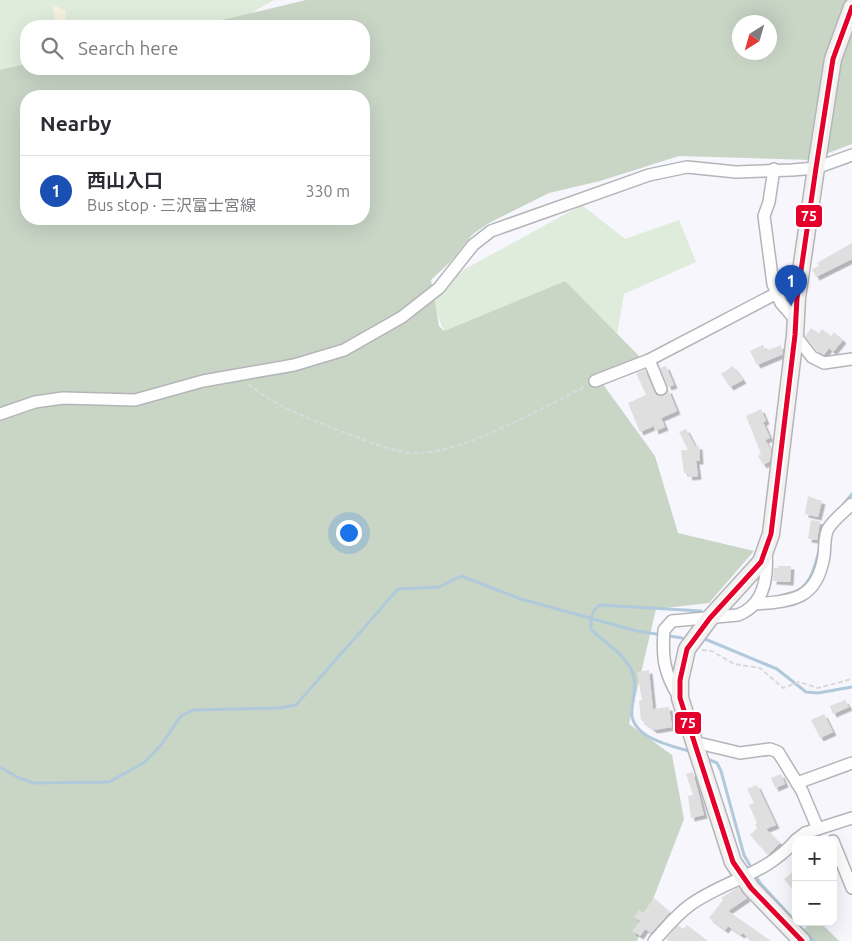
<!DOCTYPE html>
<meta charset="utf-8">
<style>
:root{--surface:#fff;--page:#f2f2f3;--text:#2b2b33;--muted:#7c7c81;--line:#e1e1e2;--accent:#67676c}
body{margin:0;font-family:Ubuntu,"Noto Sans JP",sans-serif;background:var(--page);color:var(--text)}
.controls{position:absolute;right:15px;bottom:15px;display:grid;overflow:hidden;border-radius:10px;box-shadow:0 5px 20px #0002}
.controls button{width:45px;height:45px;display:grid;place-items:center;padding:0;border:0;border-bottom:1px solid var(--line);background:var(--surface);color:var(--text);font:25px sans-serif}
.compass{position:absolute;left:732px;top:15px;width:45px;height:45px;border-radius:50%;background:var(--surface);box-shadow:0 5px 20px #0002;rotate:217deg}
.you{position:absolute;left:348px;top:532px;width:18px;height:18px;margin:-12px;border:4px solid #fff;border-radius:50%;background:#1a73e8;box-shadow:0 0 0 8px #1a73e833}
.badge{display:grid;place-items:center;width:32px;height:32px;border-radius:50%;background:var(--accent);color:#fff;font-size:16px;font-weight:700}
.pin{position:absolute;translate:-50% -41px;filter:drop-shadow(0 1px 2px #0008)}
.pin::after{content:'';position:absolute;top:26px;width:18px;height:15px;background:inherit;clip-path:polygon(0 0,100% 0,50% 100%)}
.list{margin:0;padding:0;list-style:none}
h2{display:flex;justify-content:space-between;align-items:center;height:65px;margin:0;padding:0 20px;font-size:21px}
h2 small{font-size:16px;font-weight:400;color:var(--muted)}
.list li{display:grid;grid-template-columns:32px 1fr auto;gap:15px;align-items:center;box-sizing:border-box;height:70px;padding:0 20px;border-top:1px solid var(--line)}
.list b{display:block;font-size:19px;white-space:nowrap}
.list p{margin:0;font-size:16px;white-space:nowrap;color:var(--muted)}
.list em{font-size:16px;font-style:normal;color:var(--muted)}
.icon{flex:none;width:28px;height:28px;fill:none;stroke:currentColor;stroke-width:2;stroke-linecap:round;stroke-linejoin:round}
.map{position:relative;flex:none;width:852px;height:941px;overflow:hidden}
.search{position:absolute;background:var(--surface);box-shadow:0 5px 20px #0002;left:20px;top:20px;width:350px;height:55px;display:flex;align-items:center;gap:12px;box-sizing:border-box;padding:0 18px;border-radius:20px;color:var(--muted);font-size:19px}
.panel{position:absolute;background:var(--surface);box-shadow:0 5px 20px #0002;left:20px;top:90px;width:350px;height:135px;border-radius:20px}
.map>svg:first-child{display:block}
</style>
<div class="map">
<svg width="852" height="941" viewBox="0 0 852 941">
<defs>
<filter id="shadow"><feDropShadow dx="3.5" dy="3.5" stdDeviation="0" flood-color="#0004"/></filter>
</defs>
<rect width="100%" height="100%" fill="#f6f6fc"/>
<g fill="#dfecdc">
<path d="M0,0h274l-45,26h-203v43l-26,1z"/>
<path d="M582,205l43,34 54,-19 17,42 -72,32 -7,41 -52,-54 -121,50 -14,-34 35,-28z"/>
</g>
<g fill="#c9d6c6" fill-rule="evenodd">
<path d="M306,0h546v144l-42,16 -131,-4 -79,25 -51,12 -60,30 -16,11 -23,28 -19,18 8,46 5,5 121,-50 77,78 -45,17 58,80 23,77 76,18 -45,52 -53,6 -27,115 43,31 12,64 -47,122h-637v-871l26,-6v5h338v-43h-167zM740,22h30v30h-30zM26,96h338v123h-338z"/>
<path d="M808,922h12l19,19h-39z"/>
</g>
<path fill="#f5f0de" d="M52,4l14,7 -1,9 -4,6h-7l1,-9z"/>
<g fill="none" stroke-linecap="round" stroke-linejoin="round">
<g stroke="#b0cadc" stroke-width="3">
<path d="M843,505l9,-11"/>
<path d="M771,598c7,-2 13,-3 20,-5 21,-5 24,-29 29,-46"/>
<path d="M705,639l72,30 29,23 12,1 34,-6"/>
<path d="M692,752c-19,-6 -64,-14 -60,-43 1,-11 5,-24 1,-35 -6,-19 -29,-31 -42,-45 0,-10 0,-19 9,-24l101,6"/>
<path d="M705,758l12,5 4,8 23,84 8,14"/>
<path d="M0,767l19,11 15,5 75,-1 36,-20 16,-17 20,-29 12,-6 87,-2 16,-3 102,-116 41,-2 22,-11 60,23 116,32 45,7"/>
<path d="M755,875l6,9 35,38"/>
<path d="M796,922l18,19"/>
</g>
</g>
<g fill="#e0dfe0" filter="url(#shadow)">
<path d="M852,243v16l-36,18 -4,-8 7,-3 -2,-3z"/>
<path d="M811,328l8,5 3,-4 9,7 3,-4 9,8 -10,12 -4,-4 -5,7 -7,-4 -12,-15z"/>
<path d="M763,345l3,6 15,-6 2,9 -26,11 -7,-14z"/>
<path d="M666,366l8,19 -6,2 -8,-19z"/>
<path d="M733,366l10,14 -13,7 -9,-13z"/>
<path d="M645,370l11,25 8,1 4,-7 9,22 -16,7 4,9 -10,4 -1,-5 -14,6 -12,-29 18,-8 -10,-22z"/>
<path d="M761,409l5,12 -3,1 7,16 -5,2 6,10 -1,11 -7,4 -5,-9 3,-2 -15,-38z"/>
<path d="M686,429l9,17h4l1,15h-4l2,15 -9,1 -1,-4h-4l-3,-23h7l-9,-18z"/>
<path d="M808,496l14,5 -4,16 -13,-3z"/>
<path d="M811,520l9,1 -3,19 -9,-1z"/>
<path d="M778,566h13l-1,16 -17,-1 1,-13h4z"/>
<path d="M649,670l4,39 16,-2 3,20 -18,3 -13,-10 -2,-19 3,-1 -5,-28z"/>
<path d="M845,700l4,7 -16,7 -3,-8z"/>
<path d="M824,714l9,18 -13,6 -9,-18z"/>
<path d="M693,772l11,43 -13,3 -3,-22 5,-1 -7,-21z"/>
<path d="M781,774l4,10 -10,4 -4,-10z"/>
<path d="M757,785l19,40 -10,4 14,14 -12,12 -18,-20 7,-7 -2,-4 2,-1 -8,-18 5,-2 -7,-14z"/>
<path d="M796,869v24l-12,-14z"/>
<path d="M738,887l9,11 -19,13 43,30h-20l-8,-8 -2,2 -13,-9 -3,4 -16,-12 14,-18 -2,-2z"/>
<path d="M654,898l16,14 -19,21 -6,-4 -5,7 -8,-5 8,-10 -6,-4 5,-7 4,3z"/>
<path d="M678,925l5,4 4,-4 21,16h-40l-2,-2z"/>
</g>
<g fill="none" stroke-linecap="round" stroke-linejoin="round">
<g stroke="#b4b5b9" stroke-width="14">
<g id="street">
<path d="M774,169l-5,33 -5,14 9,68 8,19 15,17"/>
<path d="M795,335l17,22 12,6 28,-4"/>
<path d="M649,360l12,29"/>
<path d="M595,381l54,-21 128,-67"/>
<path d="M0,414l35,-12 28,-4 72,2 68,-19 91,-16 50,-15 58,-33 37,-29 34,-43 18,-14 158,-56 38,-8 49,5 56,-2 24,-2 36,-13"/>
<path d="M756,604c38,-3 61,-5 68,-48 1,-7 0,-20 4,-27 5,-9 17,-18 24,-25"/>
<path d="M679,697c-15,-24 -17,-39 -15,-67l8,-9 66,-6c26,-10 30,-37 28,-62"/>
<path d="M694,742l46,11 30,-4 8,3 24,39 16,38"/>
<path d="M797,783l55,-20"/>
<path d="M796,840l9,-7 47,-15"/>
<path d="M833,841l19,47"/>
<path d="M654,941c12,-13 22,-26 36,-36 35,-25 76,-30 106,-65"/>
</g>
</g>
<g stroke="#b4b5b9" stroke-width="19">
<path id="secondary" d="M802,941l-51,-53 -18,-26 -53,-164v-18l7,-31 23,-31 51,-56 10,-28 24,-199 2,-37 19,-130 17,-109 19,-52"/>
</g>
<g stroke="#dadadc" stroke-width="2" stroke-dasharray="5 2.5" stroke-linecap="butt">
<path d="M248,384c29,23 53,31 87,45 24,9 53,22 79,24 44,3 132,-47 172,-67"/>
<path d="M702,650l10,1 22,13 26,4 23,20 16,-6 19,6 34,-9"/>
</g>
<use href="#street" stroke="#fefeff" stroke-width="11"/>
<use href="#secondary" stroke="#f3f1f0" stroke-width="16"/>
<g stroke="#fff" stroke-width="9">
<path id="bus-1" d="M802,941l-51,-53 -18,-26 -53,-164v-18l7,-31 23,-31 51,-56 10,-28 24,-199 2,-37 19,-130 17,-109 19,-52"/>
</g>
<use href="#bus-1" stroke="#e4002b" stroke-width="5"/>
</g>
<g stroke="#fff" stroke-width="2">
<rect x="795" y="204" width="28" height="24" rx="5" fill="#e4002b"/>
<rect x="674" y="711" width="28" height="24" rx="5" fill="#e4002b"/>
</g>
<g font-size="14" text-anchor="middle" font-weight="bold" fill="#fff">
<text x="809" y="221">75</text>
<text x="688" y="728">75</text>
</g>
</svg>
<div class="controls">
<button>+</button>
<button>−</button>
</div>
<svg class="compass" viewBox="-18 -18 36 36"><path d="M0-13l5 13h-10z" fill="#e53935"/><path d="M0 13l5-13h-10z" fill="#7c7c81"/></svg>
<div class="you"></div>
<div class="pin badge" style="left:791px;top:306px;background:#1a4fb4">1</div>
<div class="search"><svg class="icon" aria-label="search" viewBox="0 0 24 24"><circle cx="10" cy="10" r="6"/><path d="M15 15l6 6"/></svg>Search here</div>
<section class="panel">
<h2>Nearby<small></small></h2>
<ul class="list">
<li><span class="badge" style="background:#1a4fb4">1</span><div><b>西山入口</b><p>Bus stop · 三沢富士宮線</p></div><em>330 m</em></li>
</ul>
</section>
</div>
